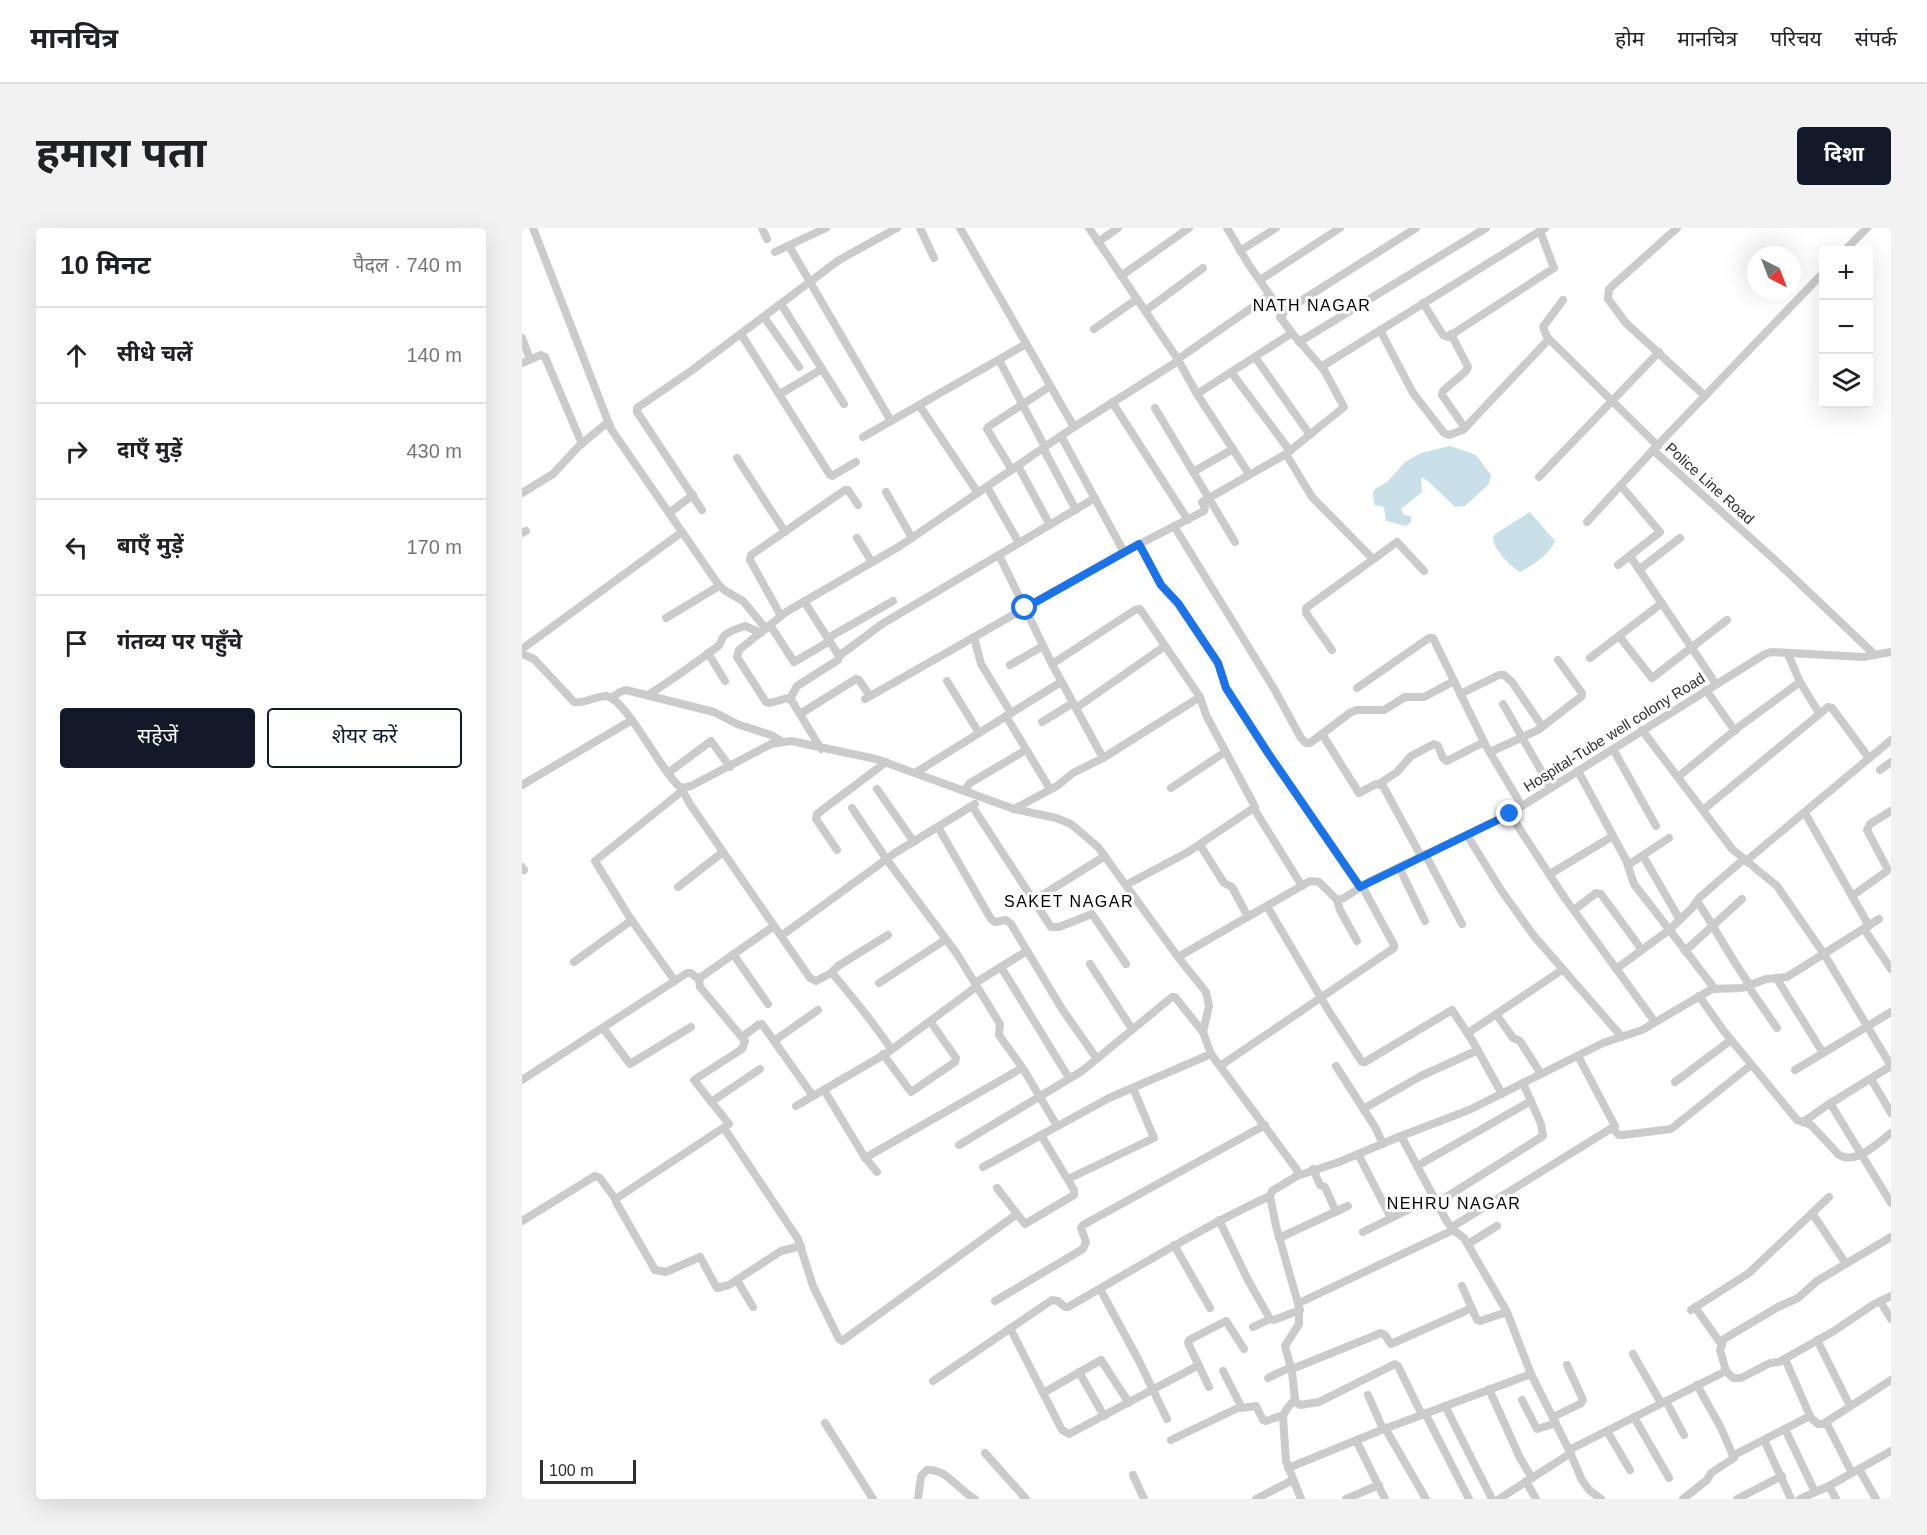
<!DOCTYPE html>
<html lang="hi">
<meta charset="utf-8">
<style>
:root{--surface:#fff;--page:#f2f2f2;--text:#202124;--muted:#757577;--line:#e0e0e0;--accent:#111827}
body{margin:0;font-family:Helvetica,"Noto Sans Devanagari",sans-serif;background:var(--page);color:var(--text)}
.controls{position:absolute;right:18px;top:18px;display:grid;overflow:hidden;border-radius:6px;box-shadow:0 6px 24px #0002}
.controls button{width:54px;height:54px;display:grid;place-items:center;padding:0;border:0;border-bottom:2px solid var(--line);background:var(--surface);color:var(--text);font:30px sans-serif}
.compass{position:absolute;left:1225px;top:18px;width:54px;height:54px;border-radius:50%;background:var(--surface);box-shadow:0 6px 24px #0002;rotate:138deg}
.scale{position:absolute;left:18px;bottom:15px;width:96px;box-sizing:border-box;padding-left:6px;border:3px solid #2e2e2e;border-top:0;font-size:16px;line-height:21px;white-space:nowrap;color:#2e2e2e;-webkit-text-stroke:4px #fff;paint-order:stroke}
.stop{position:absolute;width:18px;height:18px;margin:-14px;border:4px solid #1a73e8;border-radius:50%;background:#fff}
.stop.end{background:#1a73e8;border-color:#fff;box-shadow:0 2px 6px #0008}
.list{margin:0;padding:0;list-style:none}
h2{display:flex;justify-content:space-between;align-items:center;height:78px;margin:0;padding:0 24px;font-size:26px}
h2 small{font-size:20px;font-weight:400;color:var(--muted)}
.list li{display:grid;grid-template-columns:39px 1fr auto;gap:18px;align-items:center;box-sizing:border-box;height:96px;padding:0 24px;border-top:2px solid var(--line)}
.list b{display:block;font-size:22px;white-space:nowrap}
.list em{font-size:20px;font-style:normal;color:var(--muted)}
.actions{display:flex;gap:12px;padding:18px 24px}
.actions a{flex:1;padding:14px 0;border:2px solid var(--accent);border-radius:6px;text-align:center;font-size:21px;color:var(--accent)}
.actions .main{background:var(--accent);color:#fff}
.icon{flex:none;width:33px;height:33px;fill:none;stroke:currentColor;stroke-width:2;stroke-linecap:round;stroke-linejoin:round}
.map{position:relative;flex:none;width:1369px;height:1271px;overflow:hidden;border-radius:6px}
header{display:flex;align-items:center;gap:36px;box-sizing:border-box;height:84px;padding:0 30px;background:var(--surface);border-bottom:2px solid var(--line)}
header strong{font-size:28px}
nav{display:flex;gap:33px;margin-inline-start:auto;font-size:21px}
.intro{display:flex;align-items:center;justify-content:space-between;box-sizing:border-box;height:144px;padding:0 36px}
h1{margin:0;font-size:42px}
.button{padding:15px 27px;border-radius:6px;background:var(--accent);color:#fff;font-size:21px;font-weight:700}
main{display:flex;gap:36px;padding:0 36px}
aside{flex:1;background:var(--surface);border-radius:6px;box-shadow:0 6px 24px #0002}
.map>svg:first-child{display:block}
</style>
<header>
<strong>मानचित्र</strong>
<nav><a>होम</a><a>मानचित्र</a><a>परिचय</a><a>संपर्क</a></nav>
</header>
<div class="intro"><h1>हमारा पता</h1><a class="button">दिशा</a></div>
<main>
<aside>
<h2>10 मिनट<small>पैदल · 740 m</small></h2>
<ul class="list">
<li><svg class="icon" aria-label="ahead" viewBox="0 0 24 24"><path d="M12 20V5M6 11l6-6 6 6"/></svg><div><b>सीधे चलें</b></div><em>140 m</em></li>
<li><svg class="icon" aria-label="right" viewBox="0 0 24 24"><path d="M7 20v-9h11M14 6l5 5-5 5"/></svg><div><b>दाएँ मुड़ें</b></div><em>430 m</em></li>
<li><svg class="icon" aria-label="left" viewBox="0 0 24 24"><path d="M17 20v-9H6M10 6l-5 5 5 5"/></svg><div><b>बाएँ मुड़ें</b></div><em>170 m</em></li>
<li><svg class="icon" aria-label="arrive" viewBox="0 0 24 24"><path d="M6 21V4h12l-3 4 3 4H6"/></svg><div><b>गंतव्य पर पहुँचे</b></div></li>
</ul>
<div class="actions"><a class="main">सहेजें</a><a>शेयर करें</a></div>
</aside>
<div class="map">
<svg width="1369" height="1271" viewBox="0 0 1369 1271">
<rect width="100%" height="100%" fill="#fff"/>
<g fill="#c9e0e9">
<path d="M928,218l26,9 15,20 -2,9 -24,22 -10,1 -27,-26 -7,-4 1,15 -21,17 3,6 7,1v6l-5,4 -20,-5 -2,-14 -10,-2 -1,-12 2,-4 12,-7 18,-20 16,-9z"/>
<path d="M1008,284l25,29c-5,13 -23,25 -35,31 -11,-7 -26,-22 -27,-34l2,-4z"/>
</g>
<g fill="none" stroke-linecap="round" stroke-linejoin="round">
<g stroke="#cbcbcb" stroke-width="8">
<path d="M11,0l78,201 107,155 6,6 19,11 23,28"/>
<path d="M240,0l5,11"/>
<path d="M398,0l14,30"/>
<path d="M438,0l114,199"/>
<path d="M567,0l88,130 20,36 52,80"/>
<path d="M705,0l22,37 34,49"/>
<path d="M1155,0l-68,61 -1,10 18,24 79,73"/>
<path d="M576,14l20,-14"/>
<path d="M267,18l102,175"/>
<path d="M1323,22l22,-22"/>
<path d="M718,23l36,-23"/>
<path d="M253,24l51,-24"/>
<path d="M1302,44l-171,178 123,111 99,94"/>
<path d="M599,48l68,-48"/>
<path d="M738,52l80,-52"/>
<path d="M1041,72l-20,27 4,10 111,109"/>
<path d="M901,75l20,32 5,2 106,-69 -14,-37"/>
<path d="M259,76l63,100"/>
<path d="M623,83l58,-43"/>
<path d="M242,89l35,50"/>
<path d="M572,101l43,-30"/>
<path d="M858,102l33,63 31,40 5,2 14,-5 86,-91"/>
<path d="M219,106l89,141 2,1 24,-14"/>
<path d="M929,106l17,33 -2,4 -23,20 -1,4 23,33"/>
<path d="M0,110l8,21"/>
<path d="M777,114l187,-114"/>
<path d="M733,129l55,78"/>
<path d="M656,131l92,-64"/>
<path d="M477,132l46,87"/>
<path d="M0,135l19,-8 4,2 37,87"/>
<path d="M799,139l224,-139"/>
<path d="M709,144l59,79"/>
<path d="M258,166l42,-25"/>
<path d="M675,166l95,-61"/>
<path d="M590,174l76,118"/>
<path d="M397,177l59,88"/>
<path d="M633,180l80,134"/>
<path d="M539,208l63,116"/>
<path d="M341,209l163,-93"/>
<path d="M521,220l33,62"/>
<path d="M764,226l58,-47 -20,-37 -32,-37 -12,-16 5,-6 131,-83"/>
<path d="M215,230l48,74"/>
<path d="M496,238l32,59"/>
<path d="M490,242l-25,-41 1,-2 61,-40"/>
<path d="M671,244l40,-23"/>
<path d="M1017,249l120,-125"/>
<path d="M465,259l32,56"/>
<path d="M364,264l26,46"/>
<path d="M0,265l31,-19 26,-28 29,-24"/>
<path d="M180,282l-65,-98v-4l54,-37 148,-111 58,-32"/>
<path d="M147,285l24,-18"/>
<path d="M1065,294l66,-72"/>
<path d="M652,298l99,161 28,51 5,5h4l41,-31 6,-2h27l21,-13h19l30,-16"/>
<path d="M0,305l4,-2"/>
<path d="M335,310l15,24"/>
<path d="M617,316l22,41 16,18 41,60 8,25 42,65 92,134"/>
<path d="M477,327l53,109 51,94"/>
<path d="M1108,328l86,128"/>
<path d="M1096,337l42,-33 -39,-46"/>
<path d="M1118,341l40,-31"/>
<path d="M282,373l35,55 43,-32 213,-126"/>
<path d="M259,388l-31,-56 1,-5 94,-65h3l10,15"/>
<path d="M144,390l53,-32"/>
<path d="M248,397l24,37 36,-21"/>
<path d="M1097,408l33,42 75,-58"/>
<path d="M452,409l7,27 30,49"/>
<path d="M306,410l65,-37"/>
<path d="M0,421l160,-117"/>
<path d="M810,422l-26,-37v-5l91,-66 27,29"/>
<path d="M186,425l17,28"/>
<path d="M0,426l12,5 40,43c11,2 22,-6 32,-6 20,2 56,78 75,92l10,-2 80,-42 20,-3 85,18 138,50 42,9 15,6 27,23 80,110 28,35 3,14 -6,26 8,22 86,116v6l-25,15 -2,5 6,30 23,81v17l-14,22 7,26 3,27 -9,11 -3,7 3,44 15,38"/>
<path d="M1266,426l12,28 19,31"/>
<path d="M1068,430l72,-55"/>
<path d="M530,436l83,-54 5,-1 60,88 6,18 47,88 3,9 46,74"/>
<path d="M488,437l33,-19"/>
<path d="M425,453l32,52"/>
<path d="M835,460l72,-50h4l53,108 36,60"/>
<path d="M1184,462l29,41"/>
<path d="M938,466l39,-19h5l8,7 30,44"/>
<path d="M126,467c24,-15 46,-31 69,-48 5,-3 3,-7 7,-11 5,-5 15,-8 21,-10l16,7"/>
<path d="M89,470l9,-6 6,-2 88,22 23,12 34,11 10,6"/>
<path d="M268,471l7,-13 41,-26 1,-4"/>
<path d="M343,471l259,-147 80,-41 1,-3 -3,-6 84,-48 26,43 61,62"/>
<path d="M981,476l48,84"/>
<path d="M554,480l89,-62"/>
<path d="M278,486l56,-35 3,1 11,16"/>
<path d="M484,488l44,73"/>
<path d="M520,494l31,-19"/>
<path d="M1120,502l90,119 45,37 47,68 67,112"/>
<path d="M800,506l37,59 17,-9 7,2 38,70"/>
<path d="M299,521l-29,-48 -4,-3 -18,5 -4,-1 -29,-45 2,-7 47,-38 114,-66 174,-119 104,-66"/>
<path d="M1091,521l43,77"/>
<path d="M968,524l48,-22 44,-34v-3l-24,-33"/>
<path d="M1358,542l11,-8"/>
<path d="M1056,543l48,89 8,24 81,105"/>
<path d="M146,545l43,-32 19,26"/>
<path d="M393,545l146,-91"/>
<path d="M1156,549l62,-51 60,-44"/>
<path d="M857,556l18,-12 14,-16 23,-12 4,2 5,12 4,3 37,-19"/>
<path d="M0,557l110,-65"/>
<path d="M159,560l9,16 120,174 6,3 15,-8 2,1c21,25 41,49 58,75"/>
<path d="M649,560l54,-36"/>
<path d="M355,561l37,53"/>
<path d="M442,563l6,-8 56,-33"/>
<path d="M450,578l79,121h8l33,-13 34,50"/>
<path d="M330,580l35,52 70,94 43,70 -1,11 25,35 33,56"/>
<path d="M492,581l43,-23 16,-13 30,-15 97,-61"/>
<path d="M1181,582l125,-103 4,1 37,50"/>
<path d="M1283,585l64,113"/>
<path d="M988,586l54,83 91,125"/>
<path d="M416,599l53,92 4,3 11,-2 5,4 51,85 35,50"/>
<path d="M945,607l34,55 33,46 88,101"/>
<path d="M678,617l24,38 8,4 16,30"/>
<path d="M315,622l-21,-31 1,-5 69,-52"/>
<path d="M903,626l37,70"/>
<path d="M1121,628l37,64"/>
<path d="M1224,633l145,-121"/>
<path d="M1106,637l41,-27"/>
<path d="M0,639l2,3"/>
<path d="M877,639l26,54"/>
<path d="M1028,646l63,-38"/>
<path d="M604,657l62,-33 67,-45"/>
<path d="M156,659l45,-35"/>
<path d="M1330,668l35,-25v-3l-20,-38 3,-6 21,-13"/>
<path d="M815,672l3,10 17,31"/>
<path d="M511,673l72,-45"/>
<path d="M1175,673c19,28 33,57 53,84"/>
<path d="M745,678l63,107 32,49h3l87,-52 20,30 30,54"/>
<path d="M1052,682l22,-17 5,1 41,56"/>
<path d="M1342,701l27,40"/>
<path d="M259,708l114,-83 80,-49"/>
<path d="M1163,723l57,-52"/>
<path d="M211,726l35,50"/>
<path d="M656,729l132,-76 9,1 18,18 7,-2 26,-17 136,-65 259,-162 6,-2 92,5 28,-5"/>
<path d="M52,734l58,-42"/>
<path d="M568,736l42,65"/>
<path d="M479,739l68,111"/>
<path d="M1094,741l53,-39 23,-22 7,-10 45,-39"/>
<path d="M309,745l7,-7 50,-31"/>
<path d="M177,750l1,9 45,54 -3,8 -48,31 35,44 -112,74 -1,4 39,68 11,2 34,-15 17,31 12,-3 52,-34 20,-5"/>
<path d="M1255,751l46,74"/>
<path d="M153,753l-45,-63 -35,-57 87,-70"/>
<path d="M357,755l66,-43"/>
<path d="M453,755l52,-32"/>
<path d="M1226,758l29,42"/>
<path d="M1177,768l24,34 74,90 14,5 28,30c17,10 39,-12 52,-22"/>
<path d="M974,786l17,24 7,3 21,33"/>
<path d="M81,800l27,36 61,-37"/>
<path d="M946,805l94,-63"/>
<path d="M220,809l16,-12 4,-1 51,72"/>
<path d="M252,813l44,-31"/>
<path d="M361,826l28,38 44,-30 1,-4 -26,-37"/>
<path d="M698,838l174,-118v-3l-32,-59"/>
<path d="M814,838l39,61 8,17"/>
<path d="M1273,842l96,-58"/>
<path d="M1349,851l20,34"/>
<path d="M0,852l165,-107h4l6,5 4,-1 73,-51"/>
<path d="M1153,854l56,-42"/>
<path d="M302,862l40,66 13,16"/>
<path d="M189,874l49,-33"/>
<path d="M1308,875l61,100"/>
<path d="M274,878l91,-53 89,-66"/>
<path d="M841,881l58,-33 57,-26"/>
<path d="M1281,894l23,-16 65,-40"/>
<path d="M202,900l74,111 15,47 26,53 3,2 175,-127"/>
<path d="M1091,901l6,6h4l48,-6 80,-64"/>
<path d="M879,908l68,-26 134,-67 39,-13 70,-41 30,-1 24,-9 21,-2 92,-58"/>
<path d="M437,917l123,-74 90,-74h3l28,35"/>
<path d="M836,926l33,64"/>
<path d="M343,930l157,-90"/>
<path d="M895,938l114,-65"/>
<path d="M461,939l126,-69 102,-44"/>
<path d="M791,941l7,16 5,2 11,25"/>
<path d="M775,948l42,-14 62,-26 45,84 7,10 11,8 43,74 24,62 38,76 13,30 7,10 12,9"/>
<path d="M546,951l86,-41 -21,-50"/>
<path d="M475,960l28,36 49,-29v-5l-33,-55"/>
<path d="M915,975l106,-67 -2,-12 -18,-41"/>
<path d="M1290,985l34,51"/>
<path d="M697,992l29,60 22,39 4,1 26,-10"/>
<path d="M0,993l73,-45 5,2 16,22"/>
<path d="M930,999l163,-101 -37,-70"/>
<path d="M841,1004l71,-35"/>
<path d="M757,1010l69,-32"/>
<path d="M946,1016l29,-18"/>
<path d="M652,1017l36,63"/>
<path d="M215,1052l16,27"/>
<path d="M940,1058l15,34 3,1 27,-9"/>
<path d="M578,1061l39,72 28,58"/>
<path d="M473,1073l88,-52 3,-7 -5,-14 2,-3 182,-100"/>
<path d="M1358,1073l11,18"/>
<path d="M777,1075l154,-73"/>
<path d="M1173,1079l26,37"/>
<path d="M1169,1082l58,-37 80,-76"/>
<path d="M731,1099l17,-8"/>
<path d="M488,1100l52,102 7,4 130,-69"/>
<path d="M1295,1112l33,66"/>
<path d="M1111,1126l28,49"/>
<path d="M1263,1131l26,59 7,6h5l68,-44"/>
<path d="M770,1141l89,-36 4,2 6,9 81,-36"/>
<path d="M701,1143l19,37 14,-2 7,14 3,1 17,-6"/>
<path d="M1204,1143l7,7h8l29,-15 9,-1 55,-31 40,-27 17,-8"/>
<path d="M557,1144l25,44"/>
<path d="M746,1150l23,-11"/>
<path d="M411,1153l119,-81 6,1 7,6h3c67,-38 132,-79 202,-111"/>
<path d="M687,1159l-21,-44 1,-3 37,-19 18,28"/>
<path d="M967,1161l31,69 12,20"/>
<path d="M521,1165l58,-33 28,43"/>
<path d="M846,1167l15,34"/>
<path d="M1000,1172l15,29 19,-6"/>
<path d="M772,1173l6,4 19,-3 76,-38 3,2 24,49"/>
<path d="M1144,1173l18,34"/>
<path d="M923,1178l47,93"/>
<path d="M903,1185l44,86"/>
<path d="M1031,1189l27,-13 3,-4 -16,-35"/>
<path d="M1112,1189l35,61"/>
<path d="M1304,1194l26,51"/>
<path d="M303,1195l48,76"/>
<path d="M863,1200l41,71"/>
<path d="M1263,1201l30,63"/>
<path d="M1085,1203l23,39"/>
<path d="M649,1212l69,-33"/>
<path d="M834,1212l29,59"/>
<path d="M1242,1212l27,59"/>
<path d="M1047,1222l157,-79 -6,-21 4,-11 54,-32 20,-9 19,-17 74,-44"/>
<path d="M463,1225l41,46"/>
<path d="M1212,1227l76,-39"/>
<path d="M766,1240l91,-37 152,-57"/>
<path d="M1337,1241l17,30"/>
<path d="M611,1247l11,24"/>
<path d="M1004,1253l10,18"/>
<path d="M1307,1258l7,13"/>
<path d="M396,1271l3,-23 6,-6c19,-2 31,20 48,29"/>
<path d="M734,1271l37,-19"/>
<path d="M824,1271l33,-14"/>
<path d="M977,1271l72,-46"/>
<path d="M1161,1271l24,-19 4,-7 23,-15 -13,-30 -24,-43"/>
<path d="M1215,1271l45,-23"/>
<path d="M1278,1271l29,-13 62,-35"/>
</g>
</g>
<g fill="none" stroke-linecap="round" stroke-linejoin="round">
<path stroke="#1a73e8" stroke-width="8" d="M503,380l114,-64 22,41 17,18 40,60 8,25 42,65 92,134 150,-73"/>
</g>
<g text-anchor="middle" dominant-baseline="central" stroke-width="6" stroke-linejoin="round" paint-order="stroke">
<g font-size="15" fill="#2e2e2e" stroke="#fff">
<text transform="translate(1188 255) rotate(42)">Police Line Road</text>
<text transform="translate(1092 504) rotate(-32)">Hospital-Tube well colony Road</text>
</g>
<g font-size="16" letter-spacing="1.5" fill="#000" stroke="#fff">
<text x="790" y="77">NATH NAGAR</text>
<text x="547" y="673">SAKET NAGAR</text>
<text x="932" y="975">NEHRU NAGAR</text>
</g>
</g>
</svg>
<div class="controls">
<button>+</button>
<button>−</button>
<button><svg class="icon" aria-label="layers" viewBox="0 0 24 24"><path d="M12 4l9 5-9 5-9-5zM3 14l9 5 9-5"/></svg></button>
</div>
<svg class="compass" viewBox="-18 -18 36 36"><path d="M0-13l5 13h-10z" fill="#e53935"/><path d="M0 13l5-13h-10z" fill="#757577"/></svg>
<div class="scale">100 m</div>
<div class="stop" style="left:503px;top:380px"></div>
<div class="stop end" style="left:988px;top:586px"></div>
</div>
</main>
